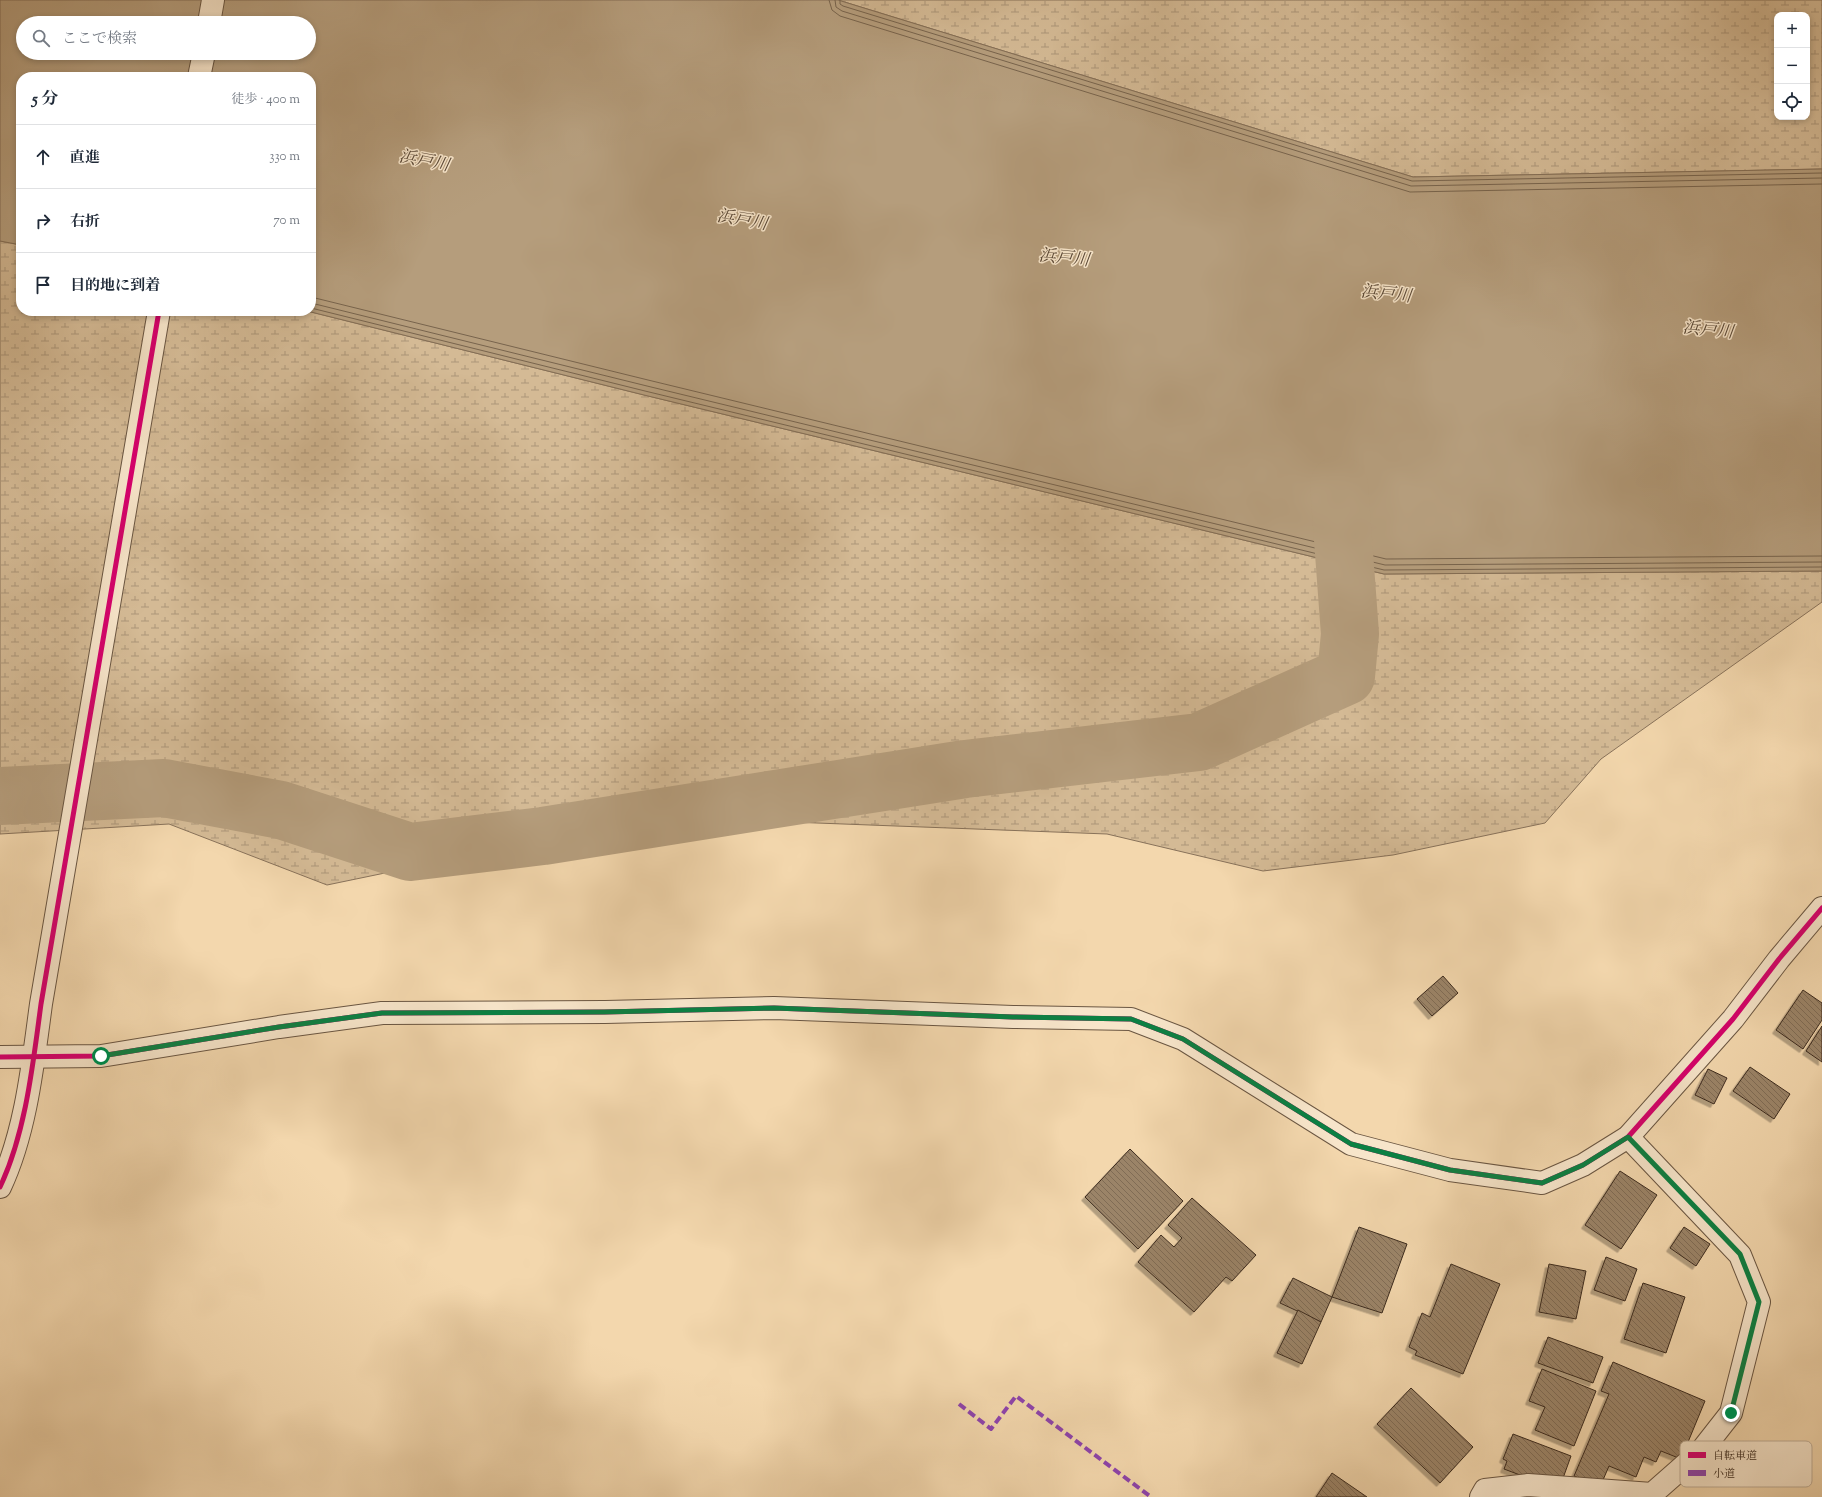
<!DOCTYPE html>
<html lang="ja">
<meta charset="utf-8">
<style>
:root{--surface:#fff;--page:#f2f2f3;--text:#1f2937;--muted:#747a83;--line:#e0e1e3}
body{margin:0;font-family:"Sorts Mill Goudy","Noto Serif JP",serif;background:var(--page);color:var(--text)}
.controls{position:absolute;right:12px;top:12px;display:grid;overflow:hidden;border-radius:8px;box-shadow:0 2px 6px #0003}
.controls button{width:36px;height:36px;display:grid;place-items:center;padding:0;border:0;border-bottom:1px solid var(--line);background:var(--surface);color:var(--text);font:20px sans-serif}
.stop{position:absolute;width:12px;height:12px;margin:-9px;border:3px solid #0b8043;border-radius:50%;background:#fff}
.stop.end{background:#0b8043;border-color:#fff;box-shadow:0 1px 4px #0008}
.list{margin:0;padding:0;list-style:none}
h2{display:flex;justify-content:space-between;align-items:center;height:52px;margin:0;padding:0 16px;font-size:17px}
h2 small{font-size:13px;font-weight:400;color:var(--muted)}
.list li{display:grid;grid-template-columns:26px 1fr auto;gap:12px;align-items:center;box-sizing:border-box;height:64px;padding:0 16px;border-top:1px solid var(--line)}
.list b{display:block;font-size:15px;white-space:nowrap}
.list em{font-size:13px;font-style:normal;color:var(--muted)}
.icon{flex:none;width:22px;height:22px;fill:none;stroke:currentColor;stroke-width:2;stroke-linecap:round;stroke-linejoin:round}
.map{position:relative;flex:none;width:1822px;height:1497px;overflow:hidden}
.search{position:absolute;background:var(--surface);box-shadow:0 2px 6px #0003;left:16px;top:16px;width:300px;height:44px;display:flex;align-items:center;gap:10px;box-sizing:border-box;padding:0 14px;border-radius:22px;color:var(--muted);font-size:15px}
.panel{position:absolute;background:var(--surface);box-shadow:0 2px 6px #0003;left:16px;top:72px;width:300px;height:244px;border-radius:16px}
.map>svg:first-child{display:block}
</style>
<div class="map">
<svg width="1822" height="1497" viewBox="0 0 1822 1497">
<defs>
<pattern id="wetland-marsh" width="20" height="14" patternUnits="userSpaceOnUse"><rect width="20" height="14" fill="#d4ba95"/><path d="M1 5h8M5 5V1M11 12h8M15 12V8" fill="none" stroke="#ad9779"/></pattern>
<pattern id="building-back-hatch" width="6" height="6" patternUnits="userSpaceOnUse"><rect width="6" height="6" fill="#9b8468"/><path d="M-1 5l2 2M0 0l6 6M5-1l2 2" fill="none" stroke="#806c55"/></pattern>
<filter id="shadow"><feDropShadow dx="-3.5" dy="3.5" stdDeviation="0" flood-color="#0004"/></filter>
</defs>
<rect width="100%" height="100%" fill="#f3d7ad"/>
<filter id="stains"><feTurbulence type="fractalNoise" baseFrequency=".005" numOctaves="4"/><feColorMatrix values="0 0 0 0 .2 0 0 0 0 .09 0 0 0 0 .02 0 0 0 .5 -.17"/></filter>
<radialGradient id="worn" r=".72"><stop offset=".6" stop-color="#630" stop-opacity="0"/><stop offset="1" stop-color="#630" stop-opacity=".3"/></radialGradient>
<g fill="url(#wetland-marsh)" stroke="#88725a" fill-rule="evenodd">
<path d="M838,0h984v169l-409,8zM1777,15h30v102h-30z"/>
<path d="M0,241l21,4v66h286l337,84 740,179 438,-3v31l-221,157 -56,64 -152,32 -130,16 -156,-37 -343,-13 -79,6 -247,35 -111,23 -158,-61 -169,10z"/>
</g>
<path fill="#b59d7c" stroke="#856f56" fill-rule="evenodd" d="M0,0h838l575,177 409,-8v402l-438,3 -740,-179 -337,-84h4v-234h-290v168l-21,-4zM23,23h286v30h-286z"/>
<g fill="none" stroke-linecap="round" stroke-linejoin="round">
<g stroke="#78644d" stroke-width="1">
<path d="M829,0l3,10 8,6 570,176 412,-8"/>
<path d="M835,0l1,7 6,4 569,175 411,-8"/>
<path d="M840,0v4l3,2 569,175 410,-8"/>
<path d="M311,297l337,83 738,179 436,-3"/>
<path d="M311,303l336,83 738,179 437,-3"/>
<path d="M311,308l334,83 739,179 438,-3"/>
</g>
<path stroke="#b59d7c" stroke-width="58" d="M0,796l164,-8 117,22 129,42 133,-16 422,-67 234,-27 147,-66 4,-42 -11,-149"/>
</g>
<g fill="url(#building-back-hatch)" stroke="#3c2b1e" filter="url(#shadow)">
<path d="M1443,976l15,17 -26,23 -15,-17z"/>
<path d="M1803,990l19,13v17l-19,29 -27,-19z"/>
<path d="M1822,1026v36l-16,-11z"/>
<path d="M1750,1067l40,27 -16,25 -41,-28z"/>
<path d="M1708,1069l19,9 -13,26 -19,-9z"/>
<path d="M1130,1149l53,52 -45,48 -53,-52z"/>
<path d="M1620,1171l37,24 -36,54 -36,-24z"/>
<path d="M1192,1198l64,57 -24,26 -6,-4 -32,35 -56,-50 23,-27 13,12 8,-9 -14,-13z"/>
<path d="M1359,1227l48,17 -25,69 -50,-16z"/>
<path d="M1684,1227l26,17 -14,22 -26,-18z"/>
<path d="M1606,1257l31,12 -12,32 -31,-11z"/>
<path d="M1451,1264l49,20 -37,90 -48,-19 2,-4 -8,-4 13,-34 8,4z"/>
<path d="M1549,1264l37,7 -10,48 -37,-7z"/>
<path d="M1293,1278l39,19 -11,25 -41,-19z"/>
<path d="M1643,1283l42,14 -19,56 -42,-14z"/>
<path d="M1298,1310l23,12 -19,42 -25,-11z"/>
<path d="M1548,1337l55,20 -10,26 -55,-20z"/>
<path d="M1613,1362l92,39 -24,58 -20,-8 -5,11 -12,-5 -8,20 -27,-11 -9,21 -26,-11 35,-82 -8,-3z"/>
<path d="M1542,1369l54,22 -22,55 -39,-16 10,-23 -16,-6z"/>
<path d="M1411,1388l62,59 -33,36 -63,-59z"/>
<path d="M1513,1434l58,22 -9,25 -18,3 -40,-15 3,-8 -4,-2z"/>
<path d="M1332,1473l35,24h-51z"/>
</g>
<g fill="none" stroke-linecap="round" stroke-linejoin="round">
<g stroke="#6a5642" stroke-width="24">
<g id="minor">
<path d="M0,1057l101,-1 178,-29 103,-14 223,-1 169,-4 239,9 118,2 52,20 168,105 99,26 92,13 41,-18 45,-28 105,-118 46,-60 43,-51"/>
<path d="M1481,1497l4,-7 43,-5 124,9 50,-44 29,-37 28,-111 -19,-47 -112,-118"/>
</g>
</g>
<g stroke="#6a5642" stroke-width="24">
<g id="tertiary">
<path d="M209,23l4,-23"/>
<path d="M199,77l5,-24"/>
<path d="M0,1187c26,-55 33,-124 41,-183l118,-693"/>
</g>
</g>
<use href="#minor" stroke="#f7e5ca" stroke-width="22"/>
<use href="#tertiary" stroke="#f7e5ca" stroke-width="22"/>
<path stroke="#8e44ad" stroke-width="4" stroke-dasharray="8 4" stroke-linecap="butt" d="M959,1404l32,25 25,-33 135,101"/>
<g stroke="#f7e5ca" stroke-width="8">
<g id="cycleway">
<path d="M0,1057l101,-1 178,-29 103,-14 223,-1 169,-4 239,9 118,2 52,20 168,105 99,26 92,13 41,-18 45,-28 105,-118 46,-60 43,-51"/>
<path d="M0,1187c26,-55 33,-124 41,-183l118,-693"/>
</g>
</g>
<use href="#cycleway" stroke="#d6006c" stroke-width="5"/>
</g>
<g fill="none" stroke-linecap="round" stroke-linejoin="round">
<path stroke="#0b8043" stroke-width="5" d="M101,1056l178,-29 103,-14 222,-1 170,-4 239,9 118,2 52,20 168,105 99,26 92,13 41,-18 45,-28 112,117 19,48 -28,111"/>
</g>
<g text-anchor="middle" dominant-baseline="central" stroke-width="3" stroke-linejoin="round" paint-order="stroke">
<g font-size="17" font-style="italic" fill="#5a4836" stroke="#f7e5ca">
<text transform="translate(424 162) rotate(11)">浜戸川</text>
<text transform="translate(742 221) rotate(10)">浜戸川</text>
<text transform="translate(1064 259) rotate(6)">浜戸川</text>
<text transform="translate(1386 295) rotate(6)">浜戸川</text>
<text transform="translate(1708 331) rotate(6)">浜戸川</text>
</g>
</g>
<rect x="1680" y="1441" width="132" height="46" rx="6" fill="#f7e5ca" stroke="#bfad96" stroke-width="1"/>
<rect x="1688" y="1452" width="18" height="6" fill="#d6006c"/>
<rect x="1688" y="1470" width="18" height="6" fill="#8e44ad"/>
<g font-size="11" fill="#3c2b1e">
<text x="1713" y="1459">自転車道</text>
<text x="1713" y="1477">小道</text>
</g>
<rect width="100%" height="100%" filter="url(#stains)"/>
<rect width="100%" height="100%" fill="url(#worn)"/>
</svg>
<div class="controls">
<button>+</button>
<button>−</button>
<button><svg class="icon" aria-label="locate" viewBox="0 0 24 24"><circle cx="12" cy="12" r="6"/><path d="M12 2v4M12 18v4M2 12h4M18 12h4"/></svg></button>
</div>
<div class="stop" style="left:101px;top:1056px"></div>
<div class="stop end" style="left:1731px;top:1413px"></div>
<div class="search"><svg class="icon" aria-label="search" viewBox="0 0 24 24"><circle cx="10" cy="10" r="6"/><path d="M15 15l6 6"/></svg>ここで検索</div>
<section class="panel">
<h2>5 分<small>徒歩 · 400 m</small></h2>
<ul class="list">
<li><svg class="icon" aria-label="ahead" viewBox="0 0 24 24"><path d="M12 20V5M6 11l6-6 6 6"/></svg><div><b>直進</b></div><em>330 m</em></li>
<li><svg class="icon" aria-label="right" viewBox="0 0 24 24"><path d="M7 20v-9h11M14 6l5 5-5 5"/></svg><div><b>右折</b></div><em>70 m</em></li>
<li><svg class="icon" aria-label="arrive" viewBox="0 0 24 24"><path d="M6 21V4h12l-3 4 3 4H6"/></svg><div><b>目的地に到着</b></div></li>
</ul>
</section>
</div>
